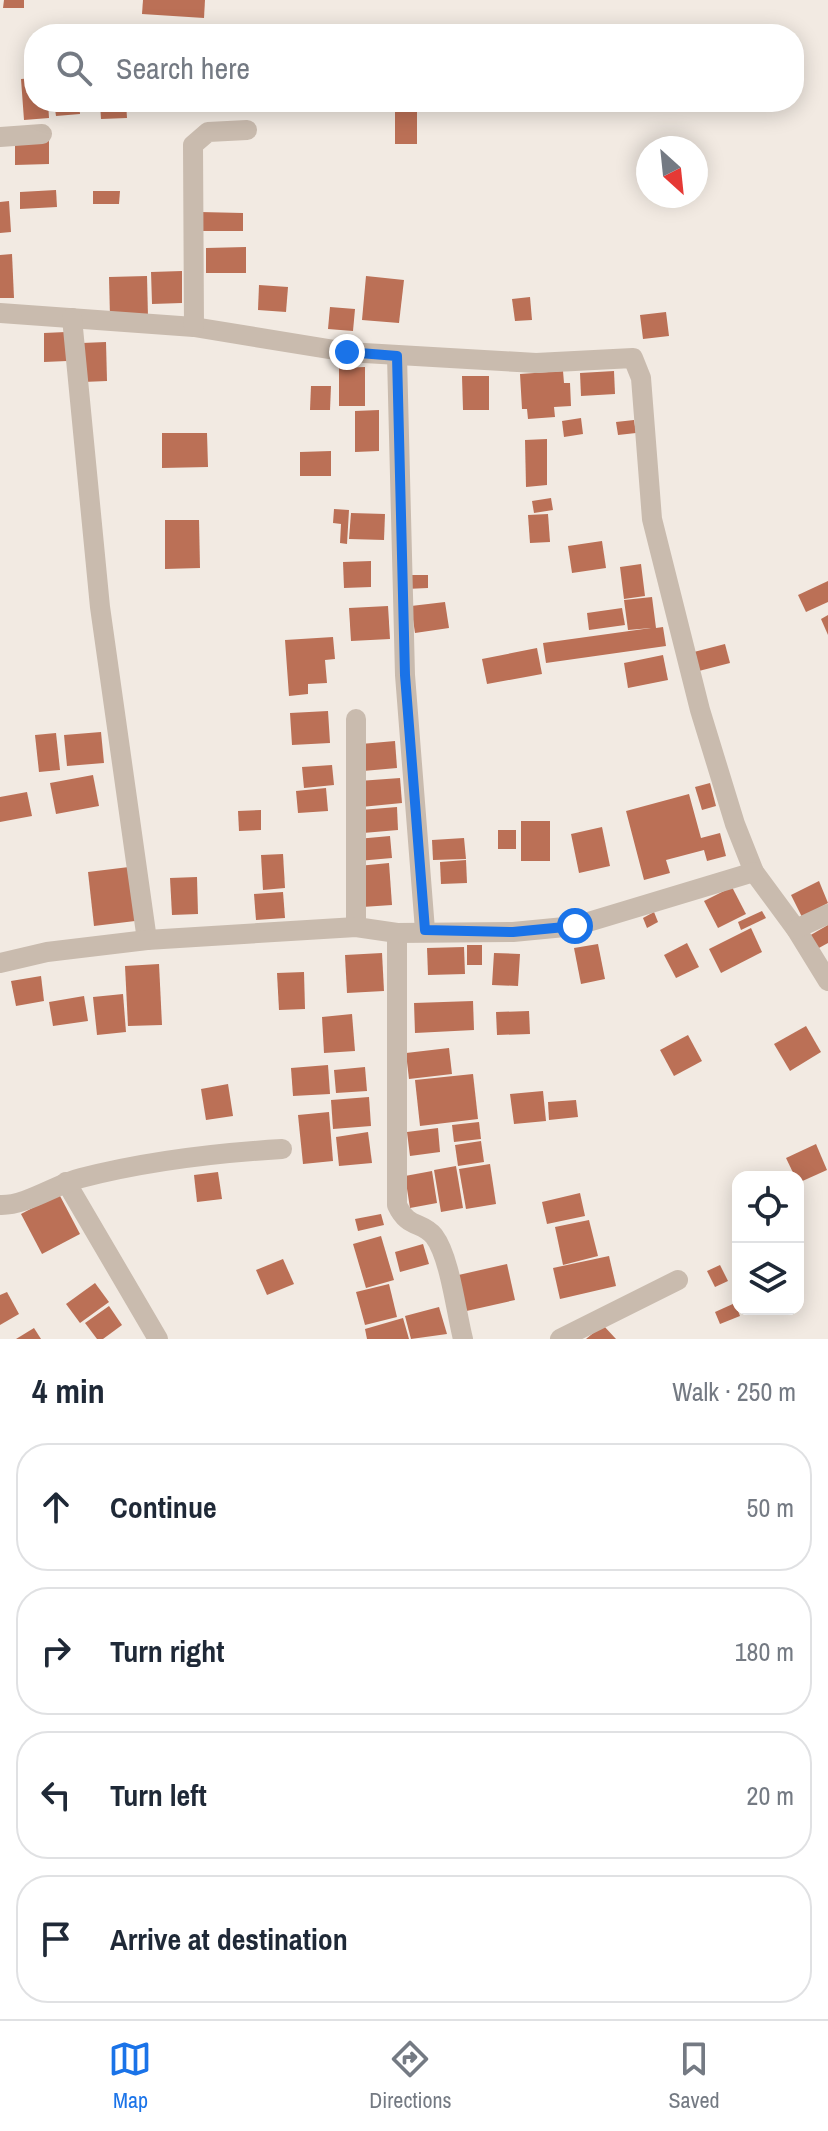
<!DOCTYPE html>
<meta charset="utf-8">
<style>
:root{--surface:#fff;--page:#f2f2f3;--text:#1f2937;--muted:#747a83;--line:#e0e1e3;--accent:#1a73e8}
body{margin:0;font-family:"Archivo Narrow",sans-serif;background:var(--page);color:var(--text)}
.controls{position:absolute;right:24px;bottom:24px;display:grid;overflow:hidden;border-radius:16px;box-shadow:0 4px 20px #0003}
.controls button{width:72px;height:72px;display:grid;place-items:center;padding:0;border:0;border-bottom:2px solid var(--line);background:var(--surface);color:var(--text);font:40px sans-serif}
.compass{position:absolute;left:636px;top:136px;width:72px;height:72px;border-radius:50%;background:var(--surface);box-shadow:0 4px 20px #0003;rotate:153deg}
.stop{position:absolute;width:24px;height:24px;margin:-18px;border:6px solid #1a73e8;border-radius:50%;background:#fff}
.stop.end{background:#1a73e8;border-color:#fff;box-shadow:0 2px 8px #0008}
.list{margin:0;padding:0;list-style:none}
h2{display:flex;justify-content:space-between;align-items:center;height:104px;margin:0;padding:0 32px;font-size:34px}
h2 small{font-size:26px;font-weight:400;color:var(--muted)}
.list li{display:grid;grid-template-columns:52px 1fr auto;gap:24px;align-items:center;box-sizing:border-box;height:128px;margin:0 16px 16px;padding:0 16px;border:2px solid var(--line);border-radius:32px}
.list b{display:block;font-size:30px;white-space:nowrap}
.list em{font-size:26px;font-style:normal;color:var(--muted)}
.icon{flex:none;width:44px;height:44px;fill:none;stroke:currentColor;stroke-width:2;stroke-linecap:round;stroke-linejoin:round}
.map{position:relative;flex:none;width:828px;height:1339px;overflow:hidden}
.search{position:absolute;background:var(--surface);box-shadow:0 4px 20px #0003;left:24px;right:24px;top:24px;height:88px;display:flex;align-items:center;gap:20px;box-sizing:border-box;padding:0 28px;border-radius:32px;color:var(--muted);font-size:30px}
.sheet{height:680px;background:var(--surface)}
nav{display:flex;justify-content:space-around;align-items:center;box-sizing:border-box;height:112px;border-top:2px solid var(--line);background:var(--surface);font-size:22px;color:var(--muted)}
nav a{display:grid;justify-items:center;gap:4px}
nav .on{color:var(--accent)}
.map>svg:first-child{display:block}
</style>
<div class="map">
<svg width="828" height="1339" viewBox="0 0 828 1339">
<rect width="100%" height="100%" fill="#f2eae2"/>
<g fill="#bb7056">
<path d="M4,0h20v8h-21z"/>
<path d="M143,0h62l-1,18 -62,-4z"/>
<path d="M34,78v24h14l1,16 -25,2 -3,-41z"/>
<path d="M54,102h25l1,12 -24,2z"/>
<path d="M100,102h26l1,16 -26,1z"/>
<rect x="395" y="105" width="22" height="39"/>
<path d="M15,141h34v23l-34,1z"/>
<path d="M56,190l1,17 -37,2v-17z"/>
<path d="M93,191h27l-1,13h-26z"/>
<path d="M9,201l2,31 -11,1v-31z"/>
<path d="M200,212l43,1v18h-44z"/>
<path d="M246,247v26h-40v-25z"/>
<path d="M12,254l2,44h-14v-43z"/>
<path d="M182,271v32l-30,1 -1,-32z"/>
<path d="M147,276l1,41h-38l-1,-40z"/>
<path d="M366,276l38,4 -5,43 -37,-3z"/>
<path d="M259,285l29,2 -2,25 -28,-2z"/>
<path d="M530,297l2,23 -17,1 -3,-22z"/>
<path d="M330,307l25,2 -2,22 -25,-2z"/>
<path d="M666,312l3,24 -26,3 -3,-24z"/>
<path d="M66,332l1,29 -23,1v-29z"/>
<path d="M106,342l1,39 -24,1 -1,-39z"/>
<path d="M365,367v39h-26v-38z"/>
<path d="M563,371l1,12h6l1,23 -17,1 1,10 -27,2 -1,-10h-5l-2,-35z"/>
<path d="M614,371l1,23 -34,2 -1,-23z"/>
<path d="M462,376h27v34h-26z"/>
<path d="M311,386h20l-1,24h-20z"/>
<path d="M379,410v41l-24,1v-41z"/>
<path d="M581,418l2,16 -19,3 -2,-16z"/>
<path d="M634,420l2,13 -18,2 -2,-13z"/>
<path d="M162,433h45l1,34 -46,1z"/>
<path d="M547,439v46l-21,2 -1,-47z"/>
<path d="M331,451v25h-31v-24z"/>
<path d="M551,498l2,12 -19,3 -2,-12z"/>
<path d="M334,509l15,1 -2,34 -7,-1 1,-19 -8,-1z"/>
<path d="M351,513l34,1 -1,26 -35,-1z"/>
<path d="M548,514l2,28 -20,1 -2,-28z"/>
<path d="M165,520h34l1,48 -35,1z"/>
<path d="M602,541l4,27 -34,5 -4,-27z"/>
<path d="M371,561v26l-27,1 -1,-26z"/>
<path d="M641,564l4,32 -21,3 -4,-32z"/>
<path d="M405,575h23v13l-22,1z"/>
<path d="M828,581v21l-22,10 -8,-17z"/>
<path d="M652,597l4,31 7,-1 3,19 -120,17 -3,-20 108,-15 -23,2 -4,-30z"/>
<path d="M445,602l4,26 -34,5 -4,-27z"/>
<path d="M388,606l2,33 -39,2 -2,-33z"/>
<path d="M622,608l3,17 -36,5 -2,-17z"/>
<path d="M828,615v20l-7,-16z"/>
<path d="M333,637l2,22 -10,1 2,23 -19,1v10l-19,2 -4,-56z"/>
<path d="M725,644l5,19 -35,9 -5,-19z"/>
<path d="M537,648l5,26 -55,10 -5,-25z"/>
<path d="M663,655l5,25 -40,8 -4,-25z"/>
<path d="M328,711l2,32 -38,2 -2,-32z"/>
<path d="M101,732l3,31 -37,3 -3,-31z"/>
<path d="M56,733l4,37 -21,2 -4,-37z"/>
<path d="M395,741l2,27 -34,3 -2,-27z"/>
<path d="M332,765l2,20 -30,3 -2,-21z"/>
<path d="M93,775l6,31 -43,8 -6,-31z"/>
<path d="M400,778l2,25 -41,4 -2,-26z"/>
<path d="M710,783l6,23 -14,4 -7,-23z"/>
<path d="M326,788l2,23 -30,2 -2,-22z"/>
<path d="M27,792l5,24 -32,6v-25z"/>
<path d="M689,794l12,44 19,-5 6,23 -19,5 -3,-11 -38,10 4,13 -26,7 -18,-69z"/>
<path d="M397,807l1,23 -35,3 -2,-23z"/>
<path d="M261,810v20l-22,1 -1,-20z"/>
<rect x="521" y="821" width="29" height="40"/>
<path d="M602,827l8,39 -31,7 -8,-39z"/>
<rect x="498" y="830" width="18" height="19"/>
<path d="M390,836l2,22 -34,3 -1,-22z"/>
<path d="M464,838l2,21 -33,1 -1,-20z"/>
<path d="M283,854l2,34 -22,2 -2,-35z"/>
<path d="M466,860l1,23 -26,1 -1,-22z"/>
<path d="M389,863l3,42 -30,2 -4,-41z"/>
<path d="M129,867l6,54 -41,5 -6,-54z"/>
<path d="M197,877l1,37 -26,1 -2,-37z"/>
<path d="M819,881l9,22 -26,14 -11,-22z"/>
<path d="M732,887l14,27 -28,14 -14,-27z"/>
<path d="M283,892l2,26 -29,2 -2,-26z"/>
<path d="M762,911l4,7 -25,12 -3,-8z"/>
<path d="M654,912l4,10 -11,6 -4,-10z"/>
<path d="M828,925v18l-11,6 -8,-13z"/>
<path d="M751,928l11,24 -41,21 -12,-24z"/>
<path d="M687,943l12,24 -23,11 -12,-23z"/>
<path d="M598,944l7,35 -24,5 -7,-36z"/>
<rect x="467" y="945" width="15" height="20"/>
<path d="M464,947l1,27 -37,1 -1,-27z"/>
<path d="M382,953l2,38 -37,2 -2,-38z"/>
<path d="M494,953l26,1 -2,32 -26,-1z"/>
<path d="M159,964l3,61 -34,1 -3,-60z"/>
<path d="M304,972l1,37 -26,1 -2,-37z"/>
<path d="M41,976l3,25 -28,5 -5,-25z"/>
<path d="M123,994l3,38 -29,3 -4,-38z"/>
<path d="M84,996l4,25 -35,5 -4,-24z"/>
<path d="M473,1001l1,29 -59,3 -1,-30z"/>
<path d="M529,1011l1,23 -33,1 -1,-23z"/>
<path d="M352,1014l3,37 -31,2 -2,-36z"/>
<path d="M806,1026l15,26 -31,19 -16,-27z"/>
<path d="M688,1035l14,26 -28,15 -14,-26z"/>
<path d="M449,1048l3,26 -43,5 -3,-26z"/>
<path d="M328,1065l2,29 -37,2 -2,-28z"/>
<path d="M365,1067l2,24 -31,2 -2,-23z"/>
<path d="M473,1074l5,45 -58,7 -5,-46z"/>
<path d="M228,1084l5,32 -27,4 -5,-31z"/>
<path d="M543,1091l3,30 -32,3 -4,-30z"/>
<path d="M369,1097l2,29 -38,3 -2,-29z"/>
<path d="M576,1100l2,17 -29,3 -1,-18z"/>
<path d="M329,1112l4,49 -30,3 -5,-49z"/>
<path d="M479,1122l2,17 -27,3 -2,-17z"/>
<path d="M438,1128l2,24 -30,4 -3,-24z"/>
<path d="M368,1132l4,31 -33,3 -3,-29z"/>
<path d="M481,1141l3,21 -26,4 -3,-21z"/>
<path d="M816,1144l11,26 -29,13 -12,-25z"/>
<path d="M490,1164l6,40 -30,5 -7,-40z"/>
<path d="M456,1166l7,42 -22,4 -7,-42z"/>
<path d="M432,1171l5,32 -27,5 -5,-32z"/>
<path d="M218,1172l4,27 -25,3 -3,-27z"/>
<path d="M580,1193l5,23 -38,8 -5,-22z"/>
<path d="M59,1194l21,40 -38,20 -21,-40z"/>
<path d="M381,1214l3,11 -26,6 -3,-12z"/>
<path d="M589,1220l9,36 -35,9 -8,-38z"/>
<path d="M381,1236l13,44 -28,8 -13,-44z"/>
<path d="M423,1244l6,20 -29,8 -5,-20z"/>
<path d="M609,1256l7,30 -56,13 -7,-31z"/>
<path d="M283,1259l11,25 -27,11 -11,-25z"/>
<path d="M507,1264l8,36 -53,12 -8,-36z"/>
<path d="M720,1265l8,16 -13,6 -8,-16z"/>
<path d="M95,1283l14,19 -29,21 -14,-19z"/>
<path d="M389,1284l8,33 -32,8 -9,-33z"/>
<path d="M7,1292l12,22 -19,11v-30z"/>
<path d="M735,1303l5,13 -20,8 -5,-12z"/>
<path d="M109,1306l13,19 -19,14h-6l-12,-16z"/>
<path d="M439,1307l8,27 -36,5 -6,-23z"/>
<path d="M403,1318l6,21h-42l-2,-10z"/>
<path d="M603,1325l13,14h-30z"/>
<path d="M34,1328l7,11h-25z"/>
</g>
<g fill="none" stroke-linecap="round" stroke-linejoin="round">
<g stroke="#c9bbae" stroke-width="20">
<path d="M0,137l42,-3"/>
<path d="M0,313l194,14 153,25 189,11 97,-5 8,20 11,141 48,191 35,114 19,48 42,57 32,52"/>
<path d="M72,318l28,289 47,333"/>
<path d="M194,327l-1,-182 15,-13 39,-2"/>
<path d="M397,356l8,319 20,255"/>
<path d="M356,927v-208"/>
<path d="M796,929l32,-15"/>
<path d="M397,933v272c11,24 25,16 37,31 16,21 22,76 29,103"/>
<path d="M0,963l47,-11 100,-12 209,-13 41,6 116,-1 62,-6 179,-54"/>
<path d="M66,1182l92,157"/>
<path d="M0,1205c26,1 56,-21 81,-27 66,-17 133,-25 201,-29"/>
<path d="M560,1339l118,-59"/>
</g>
</g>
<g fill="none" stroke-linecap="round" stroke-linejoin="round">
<path stroke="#1a73e8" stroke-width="10" d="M347,352l50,4 8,319 20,255 88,2 62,-6"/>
</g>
</svg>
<div class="controls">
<button><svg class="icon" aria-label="locate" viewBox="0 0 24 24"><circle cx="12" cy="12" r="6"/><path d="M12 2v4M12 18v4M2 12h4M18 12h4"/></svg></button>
<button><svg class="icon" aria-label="layers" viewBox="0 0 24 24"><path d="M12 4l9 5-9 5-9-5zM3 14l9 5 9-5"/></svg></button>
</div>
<svg class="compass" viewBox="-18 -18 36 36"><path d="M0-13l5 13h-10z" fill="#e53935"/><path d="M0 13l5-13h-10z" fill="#747a83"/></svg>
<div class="stop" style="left:575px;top:926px"></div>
<div class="stop end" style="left:347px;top:352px"></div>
<div class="search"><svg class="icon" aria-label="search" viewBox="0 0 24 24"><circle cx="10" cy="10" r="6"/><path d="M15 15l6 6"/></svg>Search here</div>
</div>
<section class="sheet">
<h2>4 min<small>Walk · 250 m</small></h2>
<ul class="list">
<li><svg class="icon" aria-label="ahead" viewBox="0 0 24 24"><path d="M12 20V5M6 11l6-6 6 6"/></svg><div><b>Continue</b></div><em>50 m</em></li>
<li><svg class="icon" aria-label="right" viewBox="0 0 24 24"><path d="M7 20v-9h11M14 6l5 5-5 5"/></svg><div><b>Turn right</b></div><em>180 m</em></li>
<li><svg class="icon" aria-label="left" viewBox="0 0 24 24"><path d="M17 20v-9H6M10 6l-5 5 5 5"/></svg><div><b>Turn left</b></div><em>20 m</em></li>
<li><svg class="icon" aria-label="arrive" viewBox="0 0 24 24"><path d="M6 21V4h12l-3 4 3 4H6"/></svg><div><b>Arrive at destination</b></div></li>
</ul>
</section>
<nav>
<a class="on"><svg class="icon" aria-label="map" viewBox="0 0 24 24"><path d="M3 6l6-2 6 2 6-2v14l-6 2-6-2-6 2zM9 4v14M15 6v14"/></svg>Map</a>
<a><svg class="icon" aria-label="directions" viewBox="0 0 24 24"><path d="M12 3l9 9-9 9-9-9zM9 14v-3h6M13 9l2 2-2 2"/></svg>Directions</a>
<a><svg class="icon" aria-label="saved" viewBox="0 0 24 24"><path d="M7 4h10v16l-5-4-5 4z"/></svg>Saved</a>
</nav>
